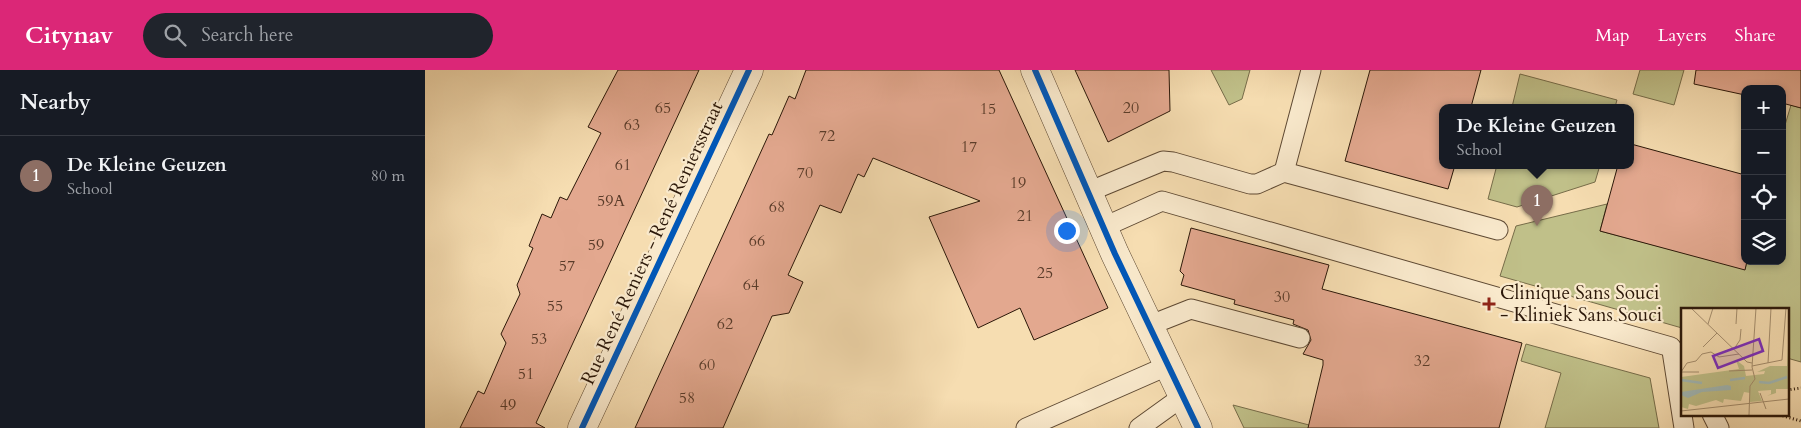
<!DOCTYPE html>
<meta charset="utf-8">
<style>
:root{--surface:#171b24;--page:#20242c;--text:#f1f3f6;--muted:#9ea1a6;--line:#363941;--accent:#db2777}
body{margin:0;font-family:Cardo,serif;background:var(--page);color:var(--text)}
.controls{position:absolute;right:15px;top:15px;display:grid;overflow:hidden;border-radius:10px;box-shadow:0 2px 8px #0003}
.controls button{width:45px;height:45px;display:grid;place-items:center;padding:0;border:0;border-bottom:1px solid var(--line);background:var(--surface);color:var(--text);font:25px sans-serif}
.you{position:absolute;left:641px;top:160px;width:18px;height:18px;margin:-12px;border:4px solid #fff;border-radius:50%;background:#1a73e8;box-shadow:0 0 0 8px #1a73e833}
.badge{display:grid;place-items:center;width:32px;height:32px;border-radius:50%;background:var(--accent);color:#fff;font-size:16px;font-weight:700}
.pin{position:absolute;translate:-50% -41px;filter:drop-shadow(0 1px 2px #0008)}
.pin::after{content:'';position:absolute;top:26px;width:18px;height:15px;background:inherit;clip-path:polygon(0 0,100% 0,50% 100%)}
.popup{position:absolute;left:1014px;top:34px;width:195px;height:65px;box-sizing:border-box;display:grid;place-content:center;border-radius:10px;background:var(--surface);filter:drop-shadow(0 1px 4px #0005);font-size:16px;white-space:nowrap;color:var(--muted)}
.popup b{font-size:19px;color:var(--text)}
.popup::after{content:'';position:absolute;left:50%;top:100%;margin-left:-10px;border:10px solid transparent;border-top-color:var(--surface)}
.list{margin:0;padding:0;list-style:none}
h2{display:flex;justify-content:space-between;align-items:center;height:65px;margin:0;padding:0 20px;font-size:21px}
h2 small{font-size:16px;font-weight:400;color:var(--muted)}
.list li{display:grid;grid-template-columns:32px 1fr auto;gap:15px;align-items:center;box-sizing:border-box;height:80px;padding:0 20px;border-top:1px solid var(--line)}
.list b{display:block;font-size:19px;white-space:nowrap}
.list p{margin:0;font-size:16px;white-space:nowrap;color:var(--muted)}
.list em{font-size:16px;font-style:normal;color:var(--muted)}
.icon{flex:none;width:28px;height:28px;fill:none;stroke:currentColor;stroke-width:2;stroke-linecap:round;stroke-linejoin:round}
.map{position:relative;flex:none;width:1376px;height:358px;overflow:hidden}
header{display:flex;align-items:center;gap:30px;box-sizing:border-box;height:70px;padding:0 25px;background:var(--accent);color:#fff}
header strong{font-size:24px}
nav{display:flex;gap:28px;margin-inline-start:auto;font-size:18px}
.search{width:350px;height:45px;background:var(--page);display:flex;align-items:center;gap:12px;box-sizing:border-box;padding:0 18px;border-radius:28px;color:var(--muted);font-size:19px}
main{display:flex}
aside{flex:1;background:var(--surface)}
.map>svg:first-child{display:block}
</style>
<header>
<strong>Citynav</strong>
<div class="search"><svg class="icon" aria-label="search" viewBox="0 0 24 24"><circle cx="10" cy="10" r="6"/><path d="M15 15l6 6"/></svg>Search here</div>
<nav><a>Map</a><a>Layers</a><a>Share</a></nav>
</header>
<main>
<aside>
<h2>Nearby<small></small></h2>
<ul class="list">
<li><span class="badge" style="background:#8d6e63">1</span><div><b>De Kleine Geuzen</b><p>School</p></div><em>80 m</em></li>
</ul>
</aside>
<div class="map">
<svg width="1376" height="358" viewBox="0 0 1376 358">
<rect width="100%" height="100%" fill="#f6ddb1"/>
<filter id="stains"><feTurbulence type="fractalNoise" baseFrequency=".004" numOctaves="4"/><feColorMatrix values="0 0 0 0 .2 0 0 0 0 .09 0 0 0 0 .02 0 0 0 .5 -.17"/></filter>
<radialGradient id="worn" r=".72"><stop offset=".6" stop-color="#630" stop-opacity="0"/><stop offset="1" stop-color="#630" stop-opacity=".3"/></radialGradient>
<g fill="#c0c089" stroke="#766c49">
<path d="M786,0h39l-8,29 -13,6z"/>
<path d="M1215,0h44l-10,35 -41,-11z"/>
<path d="M1095,4l97,26 -2,7h-103z"/>
<path d="M1366,35l10,3v254l-14,-4v-49h-105v19l-182,-52 16,-50 91,-22 -7,27 145,38 2,-8h35v-126z"/>
<path d="M1072,95h103l-5,17 -78,25 -29,-8z"/>
<path d="M1101,274l124,34 9,50h-114l16,-55 -40,-12z"/>
<path d="M808,335l76,20 -1,3h-64z"/>
</g>
<g fill="#e3a88f" stroke="#2c1809">
<path d="M193,0h81l-163,353 9,5h-85l18,-37 6,3 22,-51 -5,-9 19,-40 -3,-9 16,-37 -4,-2 13,-32 9,4 9,-21 7,3 34,-67 -13,-6z"/>
<path d="M381,0h193l109,238 -74,32 -14,-32 -42,20 -49,-111 51,-16 -107,-43 -9,19 -6,-3 -17,39 -21,-8 -32,70 15,7 -14,31 -17,3 -49,112h-88l134,-294 3,1 17,-39 6,3z"/>
<path d="M650,0h94l1,41 -62,31z"/>
<path d="M945,0h111l-10,37h-28v58h12l-7,24 -103,-28z"/>
<path d="M1271,0h105v38l-19,-5v-14h-37v6l-51,-11z"/>
<path d="M1206,74l114,31v86h2l-2,9 -145,-39 18,-66h13z"/>
<path d="M766,158l138,37 -7,24 200,54 -23,85h-191l15,-63v-5l-20,-6 8,-14 -3,-10 -15,-6 1,-4 -60,-16 1,-4 -54,-15 3,-10 -4,-4z"/>
</g>
<g fill="none" stroke-linecap="round" stroke-linejoin="round">
<g stroke="#5e4933" stroke-width="21">
<g id="service">
<path d="M859,102l27,-102"/>
<path d="M663,122l75,-31 10,1 77,22h7l27,-12 214,58"/>
<path d="M679,157l58,-26 509,146 11,17"/>
<path d="M723,256l43,-17 109,29"/>
<path d="M1247,281l12,77"/>
<path d="M1287,344l7,14"/>
<path d="M601,358l141,-62"/>
<path d="M714,358l43,-31"/>
</g>
</g>
<g stroke="#5e4933" stroke-width="29">
<g id="minor">
<path d="M610,0l80,184 83,174"/>
<path d="M157,358l167,-358"/>
</g>
</g>
<g stroke="#2c1809" stroke-width="3" stroke-dasharray="1 2.5" stroke-linecap="butt">
<path d="M1362,320l14,-2"/>
<path d="M1351,344l25,7"/>
</g>
<use href="#service" stroke="#f9e9cc" stroke-width="19"/>
<use href="#minor" stroke="#f9e9cc" stroke-width="28"/>
<g stroke="#f9e9cc" stroke-width="9">
<g id="cycleway">
<path d="M610,0l80,184 83,174"/>
<path d="M157,358l167,-358"/>
</g>
</g>
<use href="#cycleway" stroke="#0057b8" stroke-width="6"/>
</g>
<path fill="#8f2418" stroke="#f9e9cc" stroke-width="2" d="M1061.5 226.5h5v5h5v5h-5v5h-5v-5h-5v-5h5z"/>
<g text-anchor="middle" dominant-baseline="central" stroke-width="4.5" stroke-linejoin="round" paint-order="stroke">
<g font-size="16" fill="#5a3c2a">
<text x="238" y="38">65</text>
<text x="706" y="38">20</text>
<text x="563" y="39">15</text>
<text x="207" y="55">63</text>
<text x="402" y="66">72</text>
<text x="544" y="77">17</text>
<text x="198" y="95">61</text>
<text x="380" y="103">70</text>
<text x="593" y="113">19</text>
<text x="186" y="131">59A</text>
<text x="352" y="137">68</text>
<text x="600" y="146">21</text>
<text x="332" y="171">66</text>
<text x="171" y="175">59</text>
<text x="142" y="196">57</text>
<text x="620" y="203">25</text>
<text x="326" y="215">64</text>
<text x="857" y="227">30</text>
<text x="130" y="236">55</text>
<text x="300" y="254">62</text>
<text x="114" y="269">53</text>
<text x="997" y="291">32</text>
<text x="282" y="295">60</text>
<text x="101" y="304">51</text>
<text x="262" y="328">58</text>
<text x="83" y="335">49</text>
</g>
<g font-size="19" fill="#2c1809" stroke="#f9e9cc">
<text transform="translate(227 173) rotate(-65)">Rue René Reniers - René Reniersstraat</text>
</g>
<g font-size="19" fill="#2c1809" stroke="#f9e9cc" text-anchor="start">
<text x="1075" y="223">Clinique Sans Souci<tspan x="1075" dy="22">- Kliniek Sans Souci</tspan></text>
</g>
</g>
<g transform="translate(1256 238)">
<rect width="108" height="108" fill="#f6ddb1"/>
<path d="M107,37v44h-12v4l-9,3 4,-2v-4l-13,1 4,10 -12,1v-9l-6,-1 -3,9 -17,-2 -1,4 -7,-3 -20,6 -7,-2 -1,5 -7,-2v-30l58,-8 -3,-9 8,6 2,10 18,-2 1,-3 -8,1 13,-6h17z" fill="#c0c089"/>
<path d="M46,77l4,1v4l-29,2 -14,6 -7,-3v-3z" fill="#a1b9b7"/>
<path fill="none" stroke="#a1b9b7" stroke-width="2.5" d="M0,72l21,3M49,72l15,-2M78,74l10,1 18,-6"/>
<path fill="none" stroke="#a58e6e" stroke-width="1" d="M10,0l56,54 5,1M27,16l5,-16M55,16l1,-16M22,39l14,-14M53,41l6,-9 1,-11M87,55l3,-55M71,58l30,-6 4,-52M48,63l23,-1M0,64l6,-9 9,-2 6,-7 9,-2 8,5 20,-3M1,64h17M79,85l6,16M0,103l108,-12M68,107l1,-29 5,-7 -3,-12 4,-59"/>
<path fill="#7b2cbf" fill-opacity="0.15" stroke="#7b2cbf" stroke-width="2.5" d="M78,31l4,12 -45,17 -5,-12z"/>
<rect width="108" height="108" fill="none" stroke="#2c1809" stroke-width="2.5"/>
</g>
<rect width="100%" height="100%" filter="url(#stains)"/>
<rect width="100%" height="100%" fill="url(#worn)"/>
</svg>
<div class="controls">
<button>+</button>
<button>−</button>
<button><svg class="icon" aria-label="locate" viewBox="0 0 24 24"><circle cx="12" cy="12" r="6"/><path d="M12 2v4M12 18v4M2 12h4M18 12h4"/></svg></button>
<button><svg class="icon" aria-label="layers" viewBox="0 0 24 24"><path d="M12 4l9 5-9 5-9-5zM3 14l9 5 9-5"/></svg></button>
</div>
<div class="you"></div>
<div class="pin badge" style="left:1112px;top:156px;background:#8d6e63">1</div>
<div class="popup"><b>De Kleine Geuzen</b>School</div>
</div>
</main>
